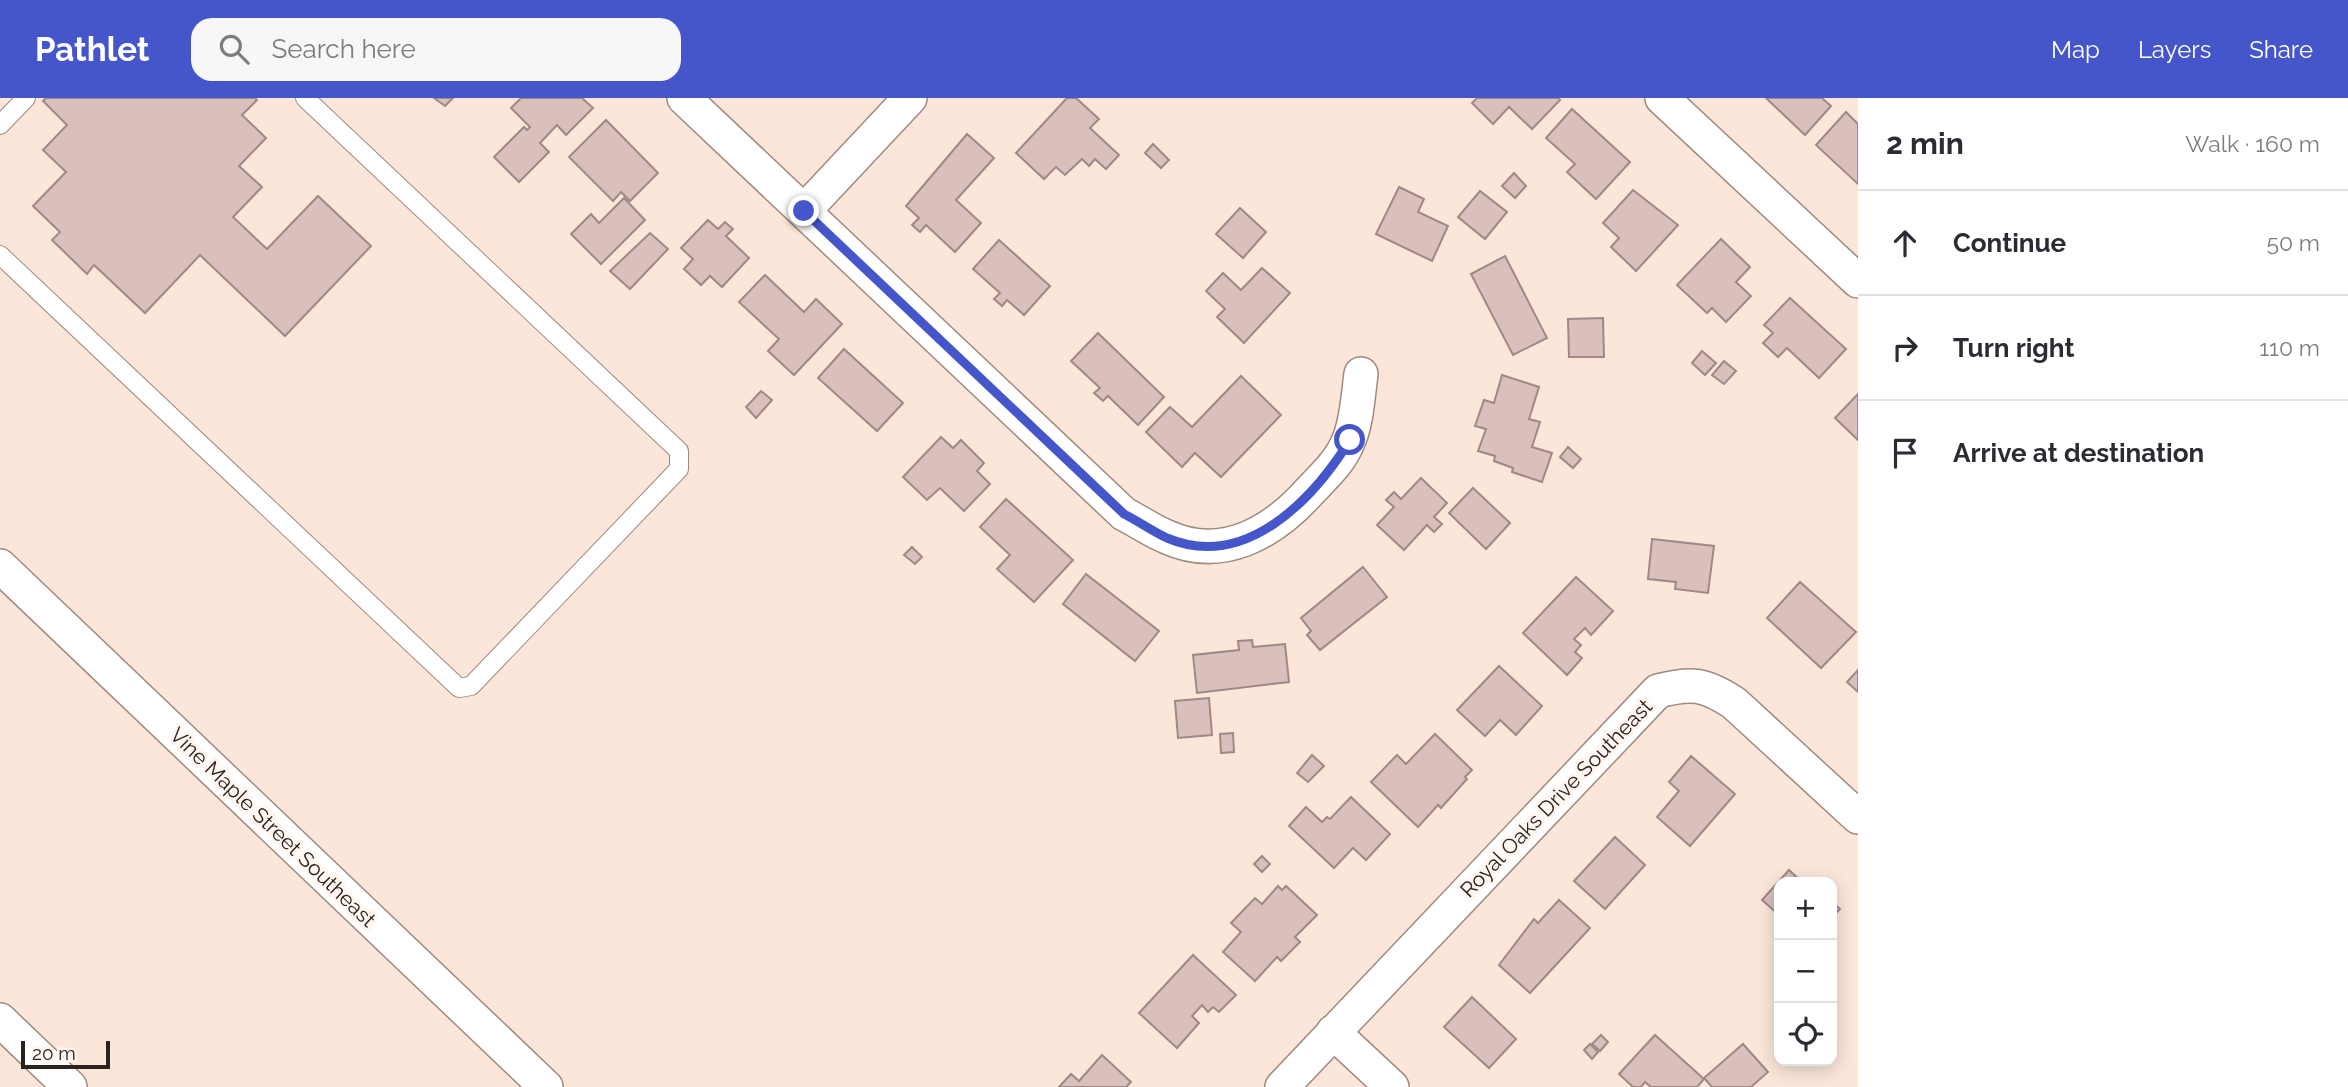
<!DOCTYPE html>
<meta charset="utf-8">
<style>
:root{--surface:#fff;--page:#f7f7f7;--text:#2b2b33;--muted:#7c7c81;--line:#e1e1e2;--accent:#4556cb}
body{margin:0;font-family:Raleway,sans-serif;background:var(--page);color:var(--text)}
.controls{position:absolute;right:21px;bottom:21px;display:grid;overflow:hidden;border-radius:14px;box-shadow:0 4px 18px #0003}
.controls button{width:63px;height:63px;display:grid;place-items:center;padding:0;border:0;border-bottom:2px solid var(--line);background:var(--surface);color:var(--text);font:35px sans-serif}
.scale{position:absolute;left:21px;bottom:18px;width:89px;box-sizing:border-box;padding-left:7px;border:4px solid #2a221d;border-top:0;font-size:19px;line-height:24px;white-space:nowrap;color:#2a221d;-webkit-text-stroke:5px #fff6f1;paint-order:stroke}
.stop{position:absolute;width:21px;height:21px;margin:-16px;border:5px solid #4556cb;border-radius:50%;background:#fff}
.stop.end{background:#4556cb;border-color:#fff;box-shadow:0 2px 7px #0008}
.list{margin:0;padding:0;list-style:none}
h2{display:flex;justify-content:space-between;align-items:center;height:91px;margin:0;padding:0 28px;font-size:30px}
h2 small{font-size:23px;font-weight:400;color:var(--muted)}
.list li{display:grid;grid-template-columns:46px 1fr auto;gap:21px;align-items:center;box-sizing:border-box;height:105px;padding:0 28px;border-top:2px solid var(--line)}
.list b{display:block;font-size:26px;white-space:nowrap}
.list em{font-size:23px;font-style:normal;color:var(--muted)}
.icon{flex:none;width:38px;height:38px;fill:none;stroke:currentColor;stroke-width:2;stroke-linecap:round;stroke-linejoin:round}
.map{position:relative;flex:none;width:1858px;height:989px;overflow:hidden}
header{display:flex;align-items:center;gap:42px;box-sizing:border-box;height:98px;padding:0 35px;background:var(--accent);color:#fff}
header strong{font-size:33px}
nav{display:flex;gap:38px;margin-inline-start:auto;font-size:24px}
.search{width:490px;height:63px;background:var(--page);display:flex;align-items:center;gap:18px;box-sizing:border-box;padding:0 24px;border-radius:21px;color:var(--muted);font-size:26px}
main{display:flex}
aside{flex:1;background:var(--surface)}
.map>svg:first-child{display:block}
</style>
<header>
<strong>Pathlet</strong>
<div class="search"><svg class="icon" aria-label="search" viewBox="0 0 24 24"><circle cx="10" cy="10" r="6"/><path d="M15 15l6 6"/></svg>Search here</div>
<nav><a>Map</a><a>Layers</a><a>Share</a></nav>
</header>
<main>
<div class="map">
<svg width="1858" height="989" viewBox="0 0 1858 989">
<rect width="100%" height="100%" fill="#fbe6d9"/>
<g fill="#d9c0bd" stroke="#9f8885" stroke-width="2">
<path d="M46,0h209l2,2 -15,15 24,23 -27,28 23,21 -29,30 34,32 51,-53 53,50 -86,90 -85,-81 -55,58 -51,-48 -7,9 -35,-34 8,-8 -27,-26 33,-34 -23,-22 24,-25 -24,-24z"/>
<path d="M434,0h19l-8,8z"/>
<path d="M521,0h61l11,10 -27,27 -9,-10 -17,18 9,9 -30,30 -25,-25 30,-30 3,3 3,-3 -19,-19z"/>
<path d="M1067,0h9l23,21 -9,9 29,27 -13,14 -11,-10 -6,7 -7,-7 -17,16 -9,-8 -12,12 -28,-26z"/>
<path d="M1477,0h81l2,2 -28,29 -23,-22 -16,17 -21,-21z"/>
<path d="M1766,0h56l9,8 -26,29z"/>
<path d="M1572,11l58,53 -34,37 -29,-27 8,-8 -29,-26z"/>
<path d="M1846,14l12,12v60l-42,-39z"/>
<path d="M606,22l52,53 -28,28 -9,-9 -8,9 -44,-44z"/>
<path d="M967,36l27,24 -38,42 25,23 -26,29 -29,-27 -6,7 -8,-7 7,-7 -13,-12z"/>
<path d="M1153,46l16,16 -8,8 -16,-15z"/>
<path d="M1514,75l12,13 -11,12 -13,-12z"/>
<path d="M1399,89l25,12 -6,13 30,14 -16,35 -56,-27z"/>
<path d="M1633,92l45,35 -42,46 -25,-24 8,-9 -16,-15z"/>
<path d="M1480,93l27,21 -22,27 -27,-22z"/>
<path d="M624,100l21,22 -44,44 -30,-30 20,-20 8,9z"/>
<path d="M1240,110l26,24 -23,26 -27,-24z"/>
<path d="M708,122l10,9 7,-7 8,7 -7,7 23,22 -27,29 -12,-11 -9,9 -17,-16 9,-10 -12,-11z"/>
<path d="M650,135l18,16 -38,40 -20,-18z"/>
<path d="M1721,141l29,28 -14,15 15,14 -25,26 -14,-14 -5,5 -30,-28z"/>
<path d="M999,142l51,46 -26,29 -17,-15 -5,6 -8,-7 6,-6 -27,-24z"/>
<path d="M1505,158l42,82 -34,17 -42,-81z"/>
<path d="M1262,170l28,25 -46,50 -27,-26 8,-8 -19,-18 17,-18 18,17z"/>
<path d="M765,177l39,37 12,-13 26,25 -48,51 -26,-24 11,-12 -40,-37z"/>
<path d="M1790,200l56,51 -27,29 -32,-30 -9,9 -15,-14 10,-10 -9,-8z"/>
<path d="M1603,220l1,39h-35l-1,-38z"/>
<path d="M1098,235l66,64 -26,28 -30,-29 -5,5 -9,-8 6,-5 -29,-27z"/>
<path d="M844,251l59,54 -26,28 -59,-53z"/>
<path d="M1702,253l14,12 -11,12 -13,-12z"/>
<path d="M1724,263l12,10 -12,13 -12,-9z"/>
<path d="M1502,277l37,12 -10,32 11,3 -8,25 20,6 -10,29 -30,-10 1,-4 -19,-7 1,-5 -17,-5 8,-22 -11,-3 9,-26 10,3z"/>
<path d="M1241,278l40,39 -60,62 -26,-24 -13,14 -36,-35 24,-25 22,20z"/>
<path d="M761,293l11,9 -16,18 -10,-11z"/>
<path d="M1858,296v46l-23,-22z"/>
<path d="M941,339l12,11 8,-8 23,23 -7,8 13,13 -26,27 -24,-23 -13,12 -24,-23z"/>
<path d="M1568,349l13,12 -8,9 -13,-11z"/>
<path d="M1421,380l26,25 -13,14 8,7 -8,8 -7,-7 -23,25 -27,-25 17,-18 -8,-7 8,-8 7,7z"/>
<path d="M1473,390l37,35 -24,26 -37,-36z"/>
<path d="M1006,401l67,61 -39,42 -37,-33 13,-14 -30,-28z"/>
<path d="M1652,441l62,7 -6,47 -33,-4 1,-7 -28,-3z"/>
<path d="M912,449l10,10 -7,7 -11,-9z"/>
<path d="M1363,469l24,30 -67,53 -13,-15 4,-4 -10,-13z"/>
<path d="M1086,476l73,57 -24,30 -72,-57z"/>
<path d="M1576,479l37,34 -22,24 -6,-7 -11,11 7,6 -6,7 7,6 -15,17 -44,-42z"/>
<path d="M1800,484l56,50 -35,36 -54,-50z"/>
<path d="M1252,542l1,7 32,-3 4,38 -92,11 -4,-38 46,-5 -1,-9z"/>
<path d="M1499,568l43,40 -26,29 -16,-15 -15,16 -28,-26z"/>
<path d="M1858,572v22l-11,-10z"/>
<path d="M1209,600l3,37 -34,3 -3,-37z"/>
<path d="M1233,635l1,19 -13,1 -1,-19z"/>
<path d="M1435,636l37,36 -7,7 2,2 -26,29 -3,-3 -20,22 -47,-45 26,-27 9,9z"/>
<path d="M1312,657l12,11 -16,16 -11,-9z"/>
<path d="M1691,658l44,38 -45,52 -33,-29 22,-26 -10,-9z"/>
<path d="M1351,699l39,37 -24,26 -13,-12 -19,20 -45,-42 17,-19 16,15 5,-5 3,2z"/>
<path d="M1615,739l30,28 -40,44 -31,-28z"/>
<path d="M1262,758l8,8 -8,8 -8,-8z"/>
<path d="M1789,772l13,12h-23v33l-17,-15z"/>
<path d="M1278,788l4,4 4,-4 31,29 -22,22 5,5 -19,19 -4,-4 -22,24 -32,-29 18,-20 -10,-9 24,-25 7,6z"/>
<path d="M1559,802l31,28 -60,65 -31,-28 35,-46 4,4z"/>
<path d="M1832,804l8,7 -8,8z"/>
<path d="M1193,857l43,40 -17,17 -6,-5 -5,5 -6,-7 -10,11 7,7 -22,25 -38,-35z"/>
<path d="M1472,899l44,42 -27,29 -45,-41z"/>
<path d="M1601,937l7,7 -8,9 -8,-7z"/>
<path d="M1655,937l49,44 -7,8h-46l-6,-5 -4,5h-8l-14,-13z"/>
<path d="M1590,946l8,8 -6,7 -8,-9z"/>
<path d="M1743,946l25,28 -17,15h-39l-8,-9z"/>
<path d="M1102,957l29,27 -5,5h-67l12,-13 8,7z"/>
</g>
<g fill="none" stroke-linecap="round" stroke-linejoin="round">
<g stroke="#9e8b7e" stroke-width="20">
<g id="service">
<path d="M0,27l26,-27"/>
<path d="M0,157l459,433 12,-2 208,-217v-18l-374,-353"/>
</g>
</g>
<g stroke="#9e8b7e" stroke-width="36">
<g id="minor">
<path d="M684,0l440,416c14,7 28,17 43,23 55,25 105,-4 142,-45 14,-15 31,-30 39,-50 9,-19 10,-47 13,-68"/>
<path d="M1662,0l196,183"/>
<path d="M804,113l106,-113"/>
<path d="M0,468l546,521"/>
<path d="M0,922l70,67"/>
<path d="M1333,934l59,55"/>
<path d="M1282,989l376,-396c34,-9 47,-7 76,12l124,114"/>
</g>
</g>
<use href="#service" stroke="#fff" stroke-width="18"/>
<use href="#minor" stroke="#fff" stroke-width="33"/>
</g>
<g fill="none" stroke-linecap="round" stroke-linejoin="round">
<path stroke="#4556cb" stroke-width="9" d="M804,113l320,303c14,7 28,17 43,24 78,33 145,-37 183,-98"/>
</g>
<g text-anchor="middle" dominant-baseline="central" stroke-width="7" stroke-linejoin="round" paint-order="stroke">
<g font-size="21" fill="#2a221d" stroke="#fff6f1">
<text transform="translate(1556 700) rotate(-46)">Royal Oaks Drive Southeast</text>
<text transform="translate(273 729) rotate(44)">Vine Maple Street Southeast</text>
</g>
</g>
</svg>
<div class="controls">
<button>+</button>
<button>−</button>
<button><svg class="icon" aria-label="locate" viewBox="0 0 24 24"><circle cx="12" cy="12" r="6"/><path d="M12 2v4M12 18v4M2 12h4M18 12h4"/></svg></button>
</div>
<div class="scale">20 m</div>
<div class="stop" style="left:1350px;top:342px"></div>
<div class="stop end" style="left:804px;top:113px"></div>
</div>
<aside>
<h2>2 min<small>Walk · 160 m</small></h2>
<ul class="list">
<li><svg class="icon" aria-label="ahead" viewBox="0 0 24 24"><path d="M12 20V5M6 11l6-6 6 6"/></svg><div><b>Continue</b></div><em>50 m</em></li>
<li><svg class="icon" aria-label="right" viewBox="0 0 24 24"><path d="M7 20v-9h11M14 6l5 5-5 5"/></svg><div><b>Turn right</b></div><em>110 m</em></li>
<li><svg class="icon" aria-label="arrive" viewBox="0 0 24 24"><path d="M6 21V4h12l-3 4 3 4H6"/></svg><div><b>Arrive at destination</b></div></li>
</ul>
</aside>
</main>
